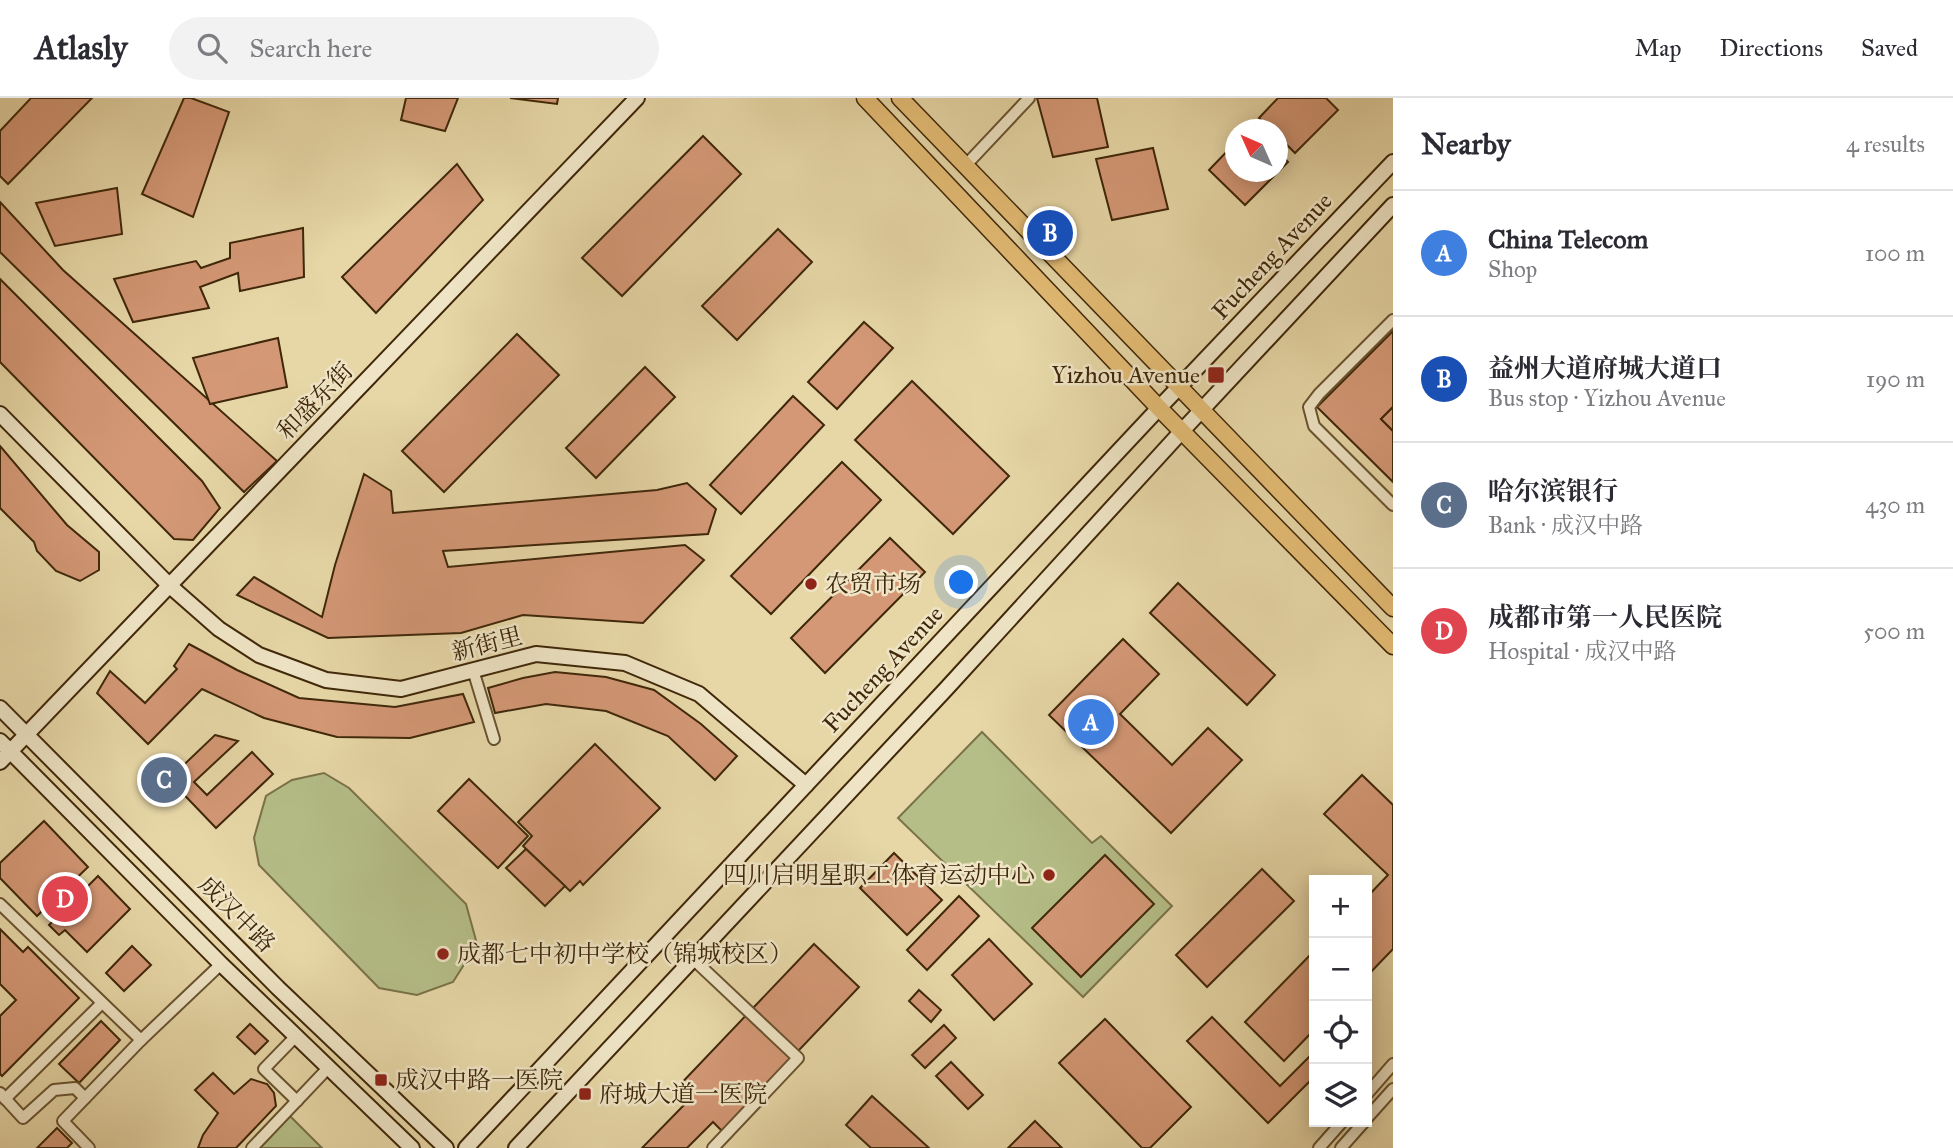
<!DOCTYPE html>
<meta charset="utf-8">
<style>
:root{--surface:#fff;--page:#f2f2f3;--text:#2b2b33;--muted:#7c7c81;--line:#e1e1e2;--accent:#111827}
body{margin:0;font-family:"IM FELL Great Primer","Noto Serif SC",serif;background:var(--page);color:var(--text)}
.controls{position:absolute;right:21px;bottom:21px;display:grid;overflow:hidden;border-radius:0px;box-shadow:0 4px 18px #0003}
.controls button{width:63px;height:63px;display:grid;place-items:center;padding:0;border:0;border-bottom:2px solid var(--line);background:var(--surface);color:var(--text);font:35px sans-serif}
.compass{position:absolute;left:1225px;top:21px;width:63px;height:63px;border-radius:50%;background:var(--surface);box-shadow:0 4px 18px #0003;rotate:315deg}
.you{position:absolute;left:962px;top:485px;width:24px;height:24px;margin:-18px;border:5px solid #fff;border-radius:50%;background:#1a73e8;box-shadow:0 0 0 10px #1a73e833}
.badge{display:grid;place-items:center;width:46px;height:46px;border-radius:50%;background:var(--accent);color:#fff;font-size:23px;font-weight:700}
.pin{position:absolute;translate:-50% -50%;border:4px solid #fff;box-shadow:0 2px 7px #0006}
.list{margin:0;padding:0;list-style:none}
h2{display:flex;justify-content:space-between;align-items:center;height:91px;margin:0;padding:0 28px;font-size:30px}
h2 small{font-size:23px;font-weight:400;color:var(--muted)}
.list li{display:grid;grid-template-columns:46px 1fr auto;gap:21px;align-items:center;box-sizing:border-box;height:126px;padding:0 28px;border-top:2px solid var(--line)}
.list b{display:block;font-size:26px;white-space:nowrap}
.list p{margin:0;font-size:23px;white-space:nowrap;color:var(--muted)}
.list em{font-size:23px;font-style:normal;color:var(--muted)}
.icon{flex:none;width:38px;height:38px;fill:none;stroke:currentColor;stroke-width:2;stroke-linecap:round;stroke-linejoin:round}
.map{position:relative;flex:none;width:1393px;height:1050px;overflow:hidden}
header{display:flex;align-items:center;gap:42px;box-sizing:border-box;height:98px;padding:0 35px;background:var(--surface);border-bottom:2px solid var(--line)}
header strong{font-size:33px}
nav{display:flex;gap:38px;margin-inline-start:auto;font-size:24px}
.search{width:490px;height:63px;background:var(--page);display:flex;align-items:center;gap:18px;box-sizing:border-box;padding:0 24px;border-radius:38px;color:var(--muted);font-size:26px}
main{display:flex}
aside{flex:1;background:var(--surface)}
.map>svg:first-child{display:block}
</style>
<header>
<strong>Atlasly</strong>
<div class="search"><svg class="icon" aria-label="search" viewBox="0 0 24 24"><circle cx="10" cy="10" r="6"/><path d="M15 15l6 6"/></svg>Search here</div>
<nav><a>Map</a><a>Directions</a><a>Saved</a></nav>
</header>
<main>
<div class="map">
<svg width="1393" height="1050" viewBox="0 0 1393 1050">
<rect width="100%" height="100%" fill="#e7d7a7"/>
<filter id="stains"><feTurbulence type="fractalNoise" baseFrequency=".00286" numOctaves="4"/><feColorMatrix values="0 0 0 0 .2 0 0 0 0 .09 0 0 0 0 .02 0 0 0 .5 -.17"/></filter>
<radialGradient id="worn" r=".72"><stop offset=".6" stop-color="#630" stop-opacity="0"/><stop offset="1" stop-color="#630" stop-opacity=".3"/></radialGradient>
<g fill="#b5be87" stroke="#7a7248" stroke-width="2">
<path d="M982,634l110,111 9,-7 71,70 -89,91 -185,-179z"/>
<path d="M324,675l25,15 117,116 11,40 -24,38 -36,13 -38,-7 -120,-123 -5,-27 12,-42 26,-16z"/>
<path d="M290,1018l32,32h-64z"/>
</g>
<g fill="#d49876" stroke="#3f2709" stroke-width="2">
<path d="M31,0h61l-84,86 -8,-8v-45z"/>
<path d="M184,0h7l38,14 -36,105 -51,-23z"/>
<path d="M406,0h52l-13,33 -44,-11z"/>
<path d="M510,0h48l-1,6z"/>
<path d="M1037,0h60l11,49 -55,10z"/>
<path d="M1278,0h48l12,12 -43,43 -17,-17v-6h-7l-12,-12z"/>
<path d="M703,38l38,38 -119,122 -40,-38z"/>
<path d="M1236,44v30h42v-21l10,11 -43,43 -36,-35z"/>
<path d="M1153,50l15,61 -56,11 -16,-61z"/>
<path d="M457,66l26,36 -107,113 -34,-36z"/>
<path d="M117,90l5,46 -67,12 -19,-43z"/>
<path d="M0,104l63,68 214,191 -33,31 -244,-240z"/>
<path d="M303,130l1,49 -64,14 -2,-18 -38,14 9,21 -76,14 -19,-43 82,-18 5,7 29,-10v-15z"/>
<path d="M778,131l34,33 -75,78 -35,-34z"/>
<path d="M0,181l202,202 18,27 -27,32 -19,-1 -174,-177z"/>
<path d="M864,224l29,26 -56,61 -29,-27z"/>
<path d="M1393,233v76l-12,12 12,12v51l-76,-75z"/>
<path d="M517,236l42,41 -115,117 -42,-41z"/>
<path d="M278,240l9,49 -77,17 -17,-46z"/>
<path d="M645,269l30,30 -79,81 -30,-30z"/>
<path d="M912,283l97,95 -56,58 -98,-94z"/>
<path d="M793,298l31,29 -83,89 -31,-29z"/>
<path d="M1393,309v24l-12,-12z"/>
<path d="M0,348l67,79 32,27v18l-19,11 -24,-10 -19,-20 -3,-9 -34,-34z"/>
<path d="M842,364l39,38 -110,114 -40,-38z"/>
<path d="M364,376l27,17 2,22 264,-23 30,-7 29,26 -8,25 -265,17 5,16 237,-22 19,15 -61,63 -120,-8 -62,18 -133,5 -91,-43 17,-18 68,40 13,-52z"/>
<path d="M890,440l35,34 -100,101 -34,-35z"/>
<path d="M1178,485l97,92 -28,30 -97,-92z"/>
<path d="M1123,541l36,35 -39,40 52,51 36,-37 34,32 -71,73 -122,-118z"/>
<path d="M189,546l48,26 62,28 96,9 68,-13 11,28 -64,16 -73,-1 -73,-19 -62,-29 -54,55 -51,-51 13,-22 35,32 32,-34 -3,-3z"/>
<path d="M555,574l51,5 48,13 47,34 36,32 -22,24 -47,-44 -62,-25 -60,-7 -51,9 -7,-25 35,-10z"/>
<path d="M215,637l23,6 -44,41 13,13 45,-43 21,22 -57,54 -47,-49z"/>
<path d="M595,646l65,64 -77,77 -3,-4 -10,10 -47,-45 9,-10 -14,-14z"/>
<path d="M1362,677l31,30v144l-26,27v-79l21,-22 -64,-61z"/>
<path d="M469,681l59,57 -30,32 -60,-57z"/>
<path d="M44,723l44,46 -51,49 -37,-38v-15z"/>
<path d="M526,751l39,37 -20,20 -39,-38z"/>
<path d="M894,755l48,47 -35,35 -47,-47z"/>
<path d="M1105,757l49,49 -73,73 -49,-49z"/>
<path d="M1262,771l32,32 -87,86 -31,-32z"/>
<path d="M98,778l32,33 -43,43 -22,-22 -6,5 -10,-10z"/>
<path d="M959,798l20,20 -52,54 -20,-20z"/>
<path d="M0,831l23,23 5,-5 51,51 -77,78 -2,-2v-58l16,-16 -16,-16z"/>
<path d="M989,841l43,45 -38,36 -42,-45z"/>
<path d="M814,846l45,43 -137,144 -9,-9 -26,26h-45l43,-44 -12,-12z"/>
<path d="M132,848l19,19 -27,26 -18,-18z"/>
<path d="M1314,853v79l-30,31 -39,-39z"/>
<path d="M919,892l22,20 -10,12 -22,-21z"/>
<path d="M1212,919l68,69 34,-34v25l-46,46 -81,-82z"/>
<path d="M1105,921l86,88 -41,41h-8l-83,-85z"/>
<path d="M101,923l19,19 -41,43 -20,-19z"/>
<path d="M250,926l18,17 -13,13 -18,-17z"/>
<path d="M944,927l12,13 -31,30 -13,-13z"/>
<path d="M951,964l32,33 -15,14 -32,-33z"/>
<path d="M213,975l21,21 17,-15 16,5 7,9 2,13 -40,42h-38l5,-13 15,-22 -23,-23z"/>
<path d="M872,998l57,52h-58l-25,-23z"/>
<path d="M1035,1023l27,27h-54z"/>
<path d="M57,1030l15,15 -5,5h-30z"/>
</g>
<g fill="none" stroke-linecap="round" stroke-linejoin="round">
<g stroke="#695330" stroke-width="14">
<g id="street">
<path d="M966,67l63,-67"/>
<path d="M1393,222l-74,74 -10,13 5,19 79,79"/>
<path d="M473,572l21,69"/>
<path d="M0,806l141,136 80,-76"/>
<path d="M693,861l105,99 -85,90"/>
<path d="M296,938l-32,33 33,32"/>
<path d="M0,995l23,25 31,-28 21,-2 10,10"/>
<path d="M1367,996l26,-30"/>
<path d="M5,1001l97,-96"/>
<path d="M1367,1020l26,-29"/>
<path d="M89,1050l-26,-27 78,-81"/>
<path d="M252,1050l77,-81"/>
<path d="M1319,1050l23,-26"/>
<path d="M1341,1050l23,-26"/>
</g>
</g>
<g stroke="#3f2709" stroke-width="18">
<g id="secondary">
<path d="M0,316l170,172"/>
<path d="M170,488l49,43 40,26 67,25 75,9 135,-35 89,9 74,31 107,91"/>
<path d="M0,610l278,280 168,160"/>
<path d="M0,643l221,223 191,184"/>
<path d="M0,664l637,-664"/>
<path d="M466,1050l693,-740 234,-246"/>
<path d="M516,1050l430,-459 236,-258 211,-226"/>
</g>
</g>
<g stroke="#3f2709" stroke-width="19">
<g id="primary">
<path d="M865,0l294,310 234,238"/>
<path d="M900,0l493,510"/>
</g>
</g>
<use href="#street" stroke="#efe5c6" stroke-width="10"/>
<use href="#secondary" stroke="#efe5c6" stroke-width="14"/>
<use href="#primary" stroke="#e4bc74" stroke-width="16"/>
</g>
<g fill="#8f2418" stroke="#efe5c6" stroke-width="2.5">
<rect x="1207" y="268" width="18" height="18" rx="3.5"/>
<circle cx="811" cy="486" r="7"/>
<circle cx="1049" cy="777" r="7"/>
<circle cx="443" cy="856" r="7"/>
<rect x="374" y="975" width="14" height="14" rx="3.5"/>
<rect x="578" y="989" width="14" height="14" rx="3.5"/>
</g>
<g text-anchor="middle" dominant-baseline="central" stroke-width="5" stroke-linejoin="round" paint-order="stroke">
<g font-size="24" fill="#3f2709" stroke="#efe5c6">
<text transform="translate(1272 158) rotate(-47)">Fucheng Avenue</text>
<text transform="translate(315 303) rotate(-46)">和盛东街</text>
<text transform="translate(487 546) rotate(-14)">新街里</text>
<text transform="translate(883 571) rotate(-47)">Fucheng Avenue</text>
<text transform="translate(237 816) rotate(45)">成汉中路</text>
</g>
<g font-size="24" fill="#3f2709" stroke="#efe5c6" text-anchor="start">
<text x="1200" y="277" text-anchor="end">Yizhou Avenue</text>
<text x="825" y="486">农贸市场</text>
<text x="1035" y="777" text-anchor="end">四川启明星职工体育运动中心</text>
<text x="457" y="856">成都七中初中学校（锦城校区）</text>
<text x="395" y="982">成汉中路一医院</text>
<text x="599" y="996">府城大道一医院</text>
</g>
</g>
<rect width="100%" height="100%" filter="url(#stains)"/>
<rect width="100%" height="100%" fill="url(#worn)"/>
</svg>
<div class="controls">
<button>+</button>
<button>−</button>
<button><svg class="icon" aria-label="locate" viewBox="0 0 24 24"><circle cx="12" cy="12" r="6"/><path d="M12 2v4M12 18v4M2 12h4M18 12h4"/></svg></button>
<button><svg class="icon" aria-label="layers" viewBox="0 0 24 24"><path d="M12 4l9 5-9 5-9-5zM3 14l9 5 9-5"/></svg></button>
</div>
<svg class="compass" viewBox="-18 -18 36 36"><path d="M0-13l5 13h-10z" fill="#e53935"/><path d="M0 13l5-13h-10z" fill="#7c7c81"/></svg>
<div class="you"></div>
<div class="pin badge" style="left:1091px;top:624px;background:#3f7fe0">A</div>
<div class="pin badge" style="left:1050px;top:135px;background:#1a4fb4">B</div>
<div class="pin badge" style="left:164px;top:682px;background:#5c6f8a">C</div>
<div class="pin badge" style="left:65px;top:801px;background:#e0444e">D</div>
</div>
<aside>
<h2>Nearby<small>4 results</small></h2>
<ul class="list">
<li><span class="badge" style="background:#3f7fe0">A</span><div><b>China Telecom</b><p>Shop</p></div><em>100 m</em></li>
<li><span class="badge" style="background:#1a4fb4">B</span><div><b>益州大道府城大道口</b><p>Bus stop · Yizhou Avenue</p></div><em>190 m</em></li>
<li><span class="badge" style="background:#5c6f8a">C</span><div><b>哈尔滨银行</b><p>Bank · 成汉中路</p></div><em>430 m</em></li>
<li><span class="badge" style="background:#e0444e">D</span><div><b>成都市第一人民医院</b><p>Hospital · 成汉中路</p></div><em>500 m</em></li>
</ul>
</aside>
</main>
